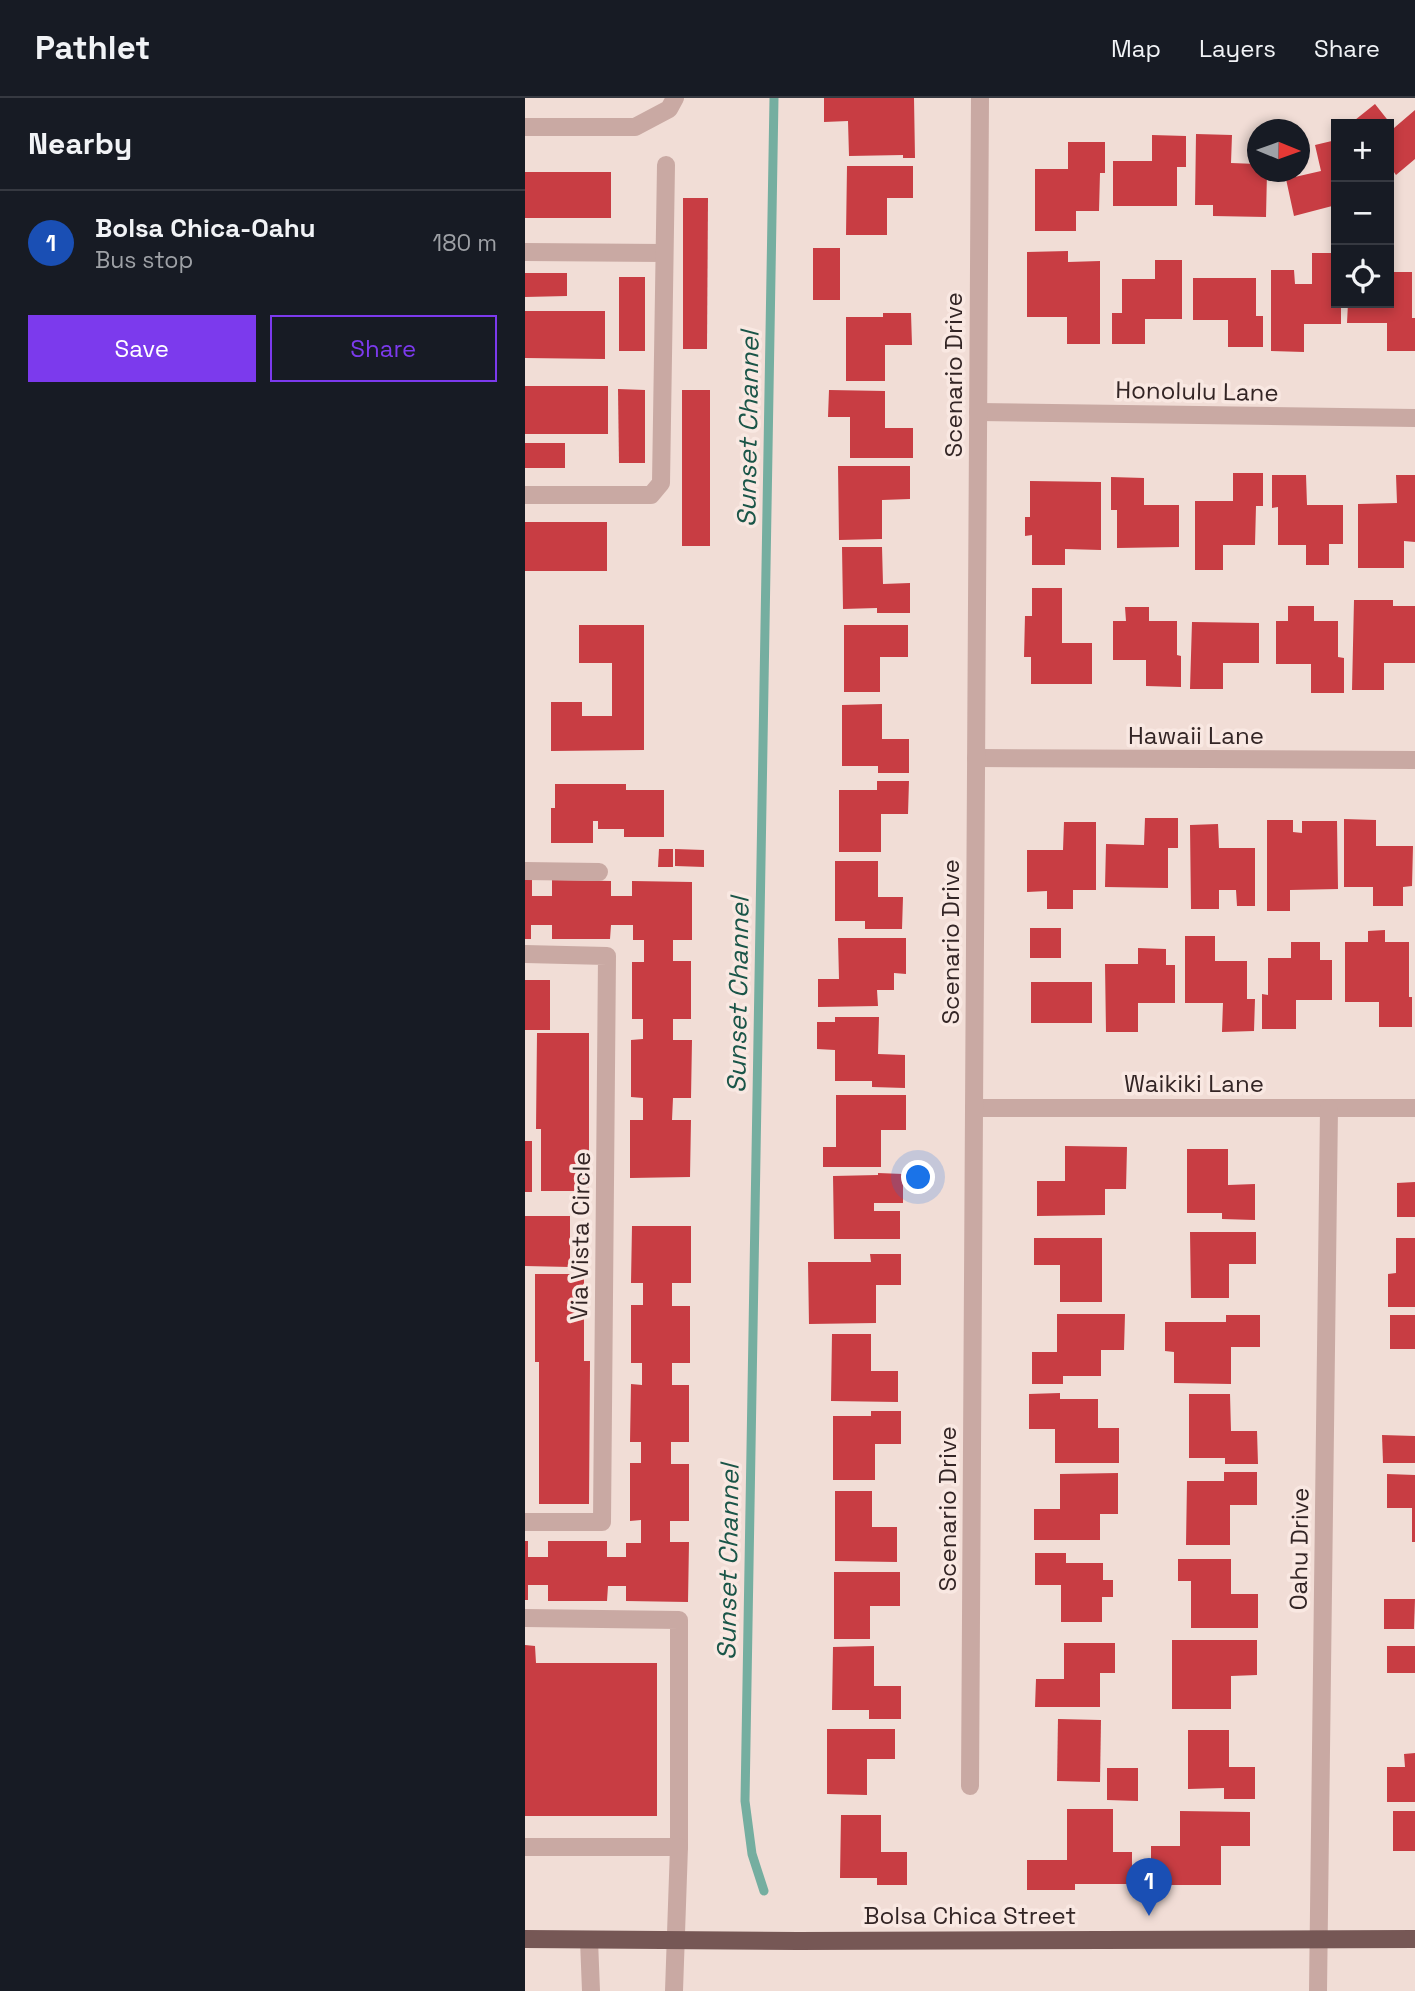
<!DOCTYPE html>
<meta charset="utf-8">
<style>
:root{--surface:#171b24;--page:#20242c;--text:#f1f3f6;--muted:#9ea1a6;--line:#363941;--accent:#7c3aed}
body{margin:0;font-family:"Space Grotesk",sans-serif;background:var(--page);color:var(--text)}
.controls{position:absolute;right:21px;top:21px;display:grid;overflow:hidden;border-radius:0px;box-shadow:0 4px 10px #0003}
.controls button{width:63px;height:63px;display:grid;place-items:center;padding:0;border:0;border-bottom:2px solid var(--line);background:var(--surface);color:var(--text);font:35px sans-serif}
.compass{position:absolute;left:722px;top:21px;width:63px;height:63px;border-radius:50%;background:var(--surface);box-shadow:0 4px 10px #0003;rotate:91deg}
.you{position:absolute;left:394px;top:1080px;width:24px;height:24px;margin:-18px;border:5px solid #fff;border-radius:50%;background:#1a73e8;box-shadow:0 0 0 10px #1a73e833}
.badge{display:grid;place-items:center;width:46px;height:46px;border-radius:50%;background:var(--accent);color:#fff;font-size:23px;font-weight:700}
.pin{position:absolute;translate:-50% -58px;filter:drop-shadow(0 2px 4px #0008)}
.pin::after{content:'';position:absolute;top:37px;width:24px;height:21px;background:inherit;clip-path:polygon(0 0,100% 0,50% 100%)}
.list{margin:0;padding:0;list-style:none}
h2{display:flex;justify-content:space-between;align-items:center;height:91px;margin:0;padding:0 28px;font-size:30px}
h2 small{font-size:23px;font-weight:400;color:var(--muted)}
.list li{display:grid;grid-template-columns:46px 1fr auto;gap:21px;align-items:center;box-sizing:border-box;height:105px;padding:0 28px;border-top:2px solid var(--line)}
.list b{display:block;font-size:26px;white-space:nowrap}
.list p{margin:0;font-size:23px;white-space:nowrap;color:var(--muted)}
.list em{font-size:23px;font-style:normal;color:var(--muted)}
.actions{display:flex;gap:14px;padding:21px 28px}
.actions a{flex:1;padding:16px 0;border:2px solid var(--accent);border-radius:0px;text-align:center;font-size:24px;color:var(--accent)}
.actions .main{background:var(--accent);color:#fff}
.icon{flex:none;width:38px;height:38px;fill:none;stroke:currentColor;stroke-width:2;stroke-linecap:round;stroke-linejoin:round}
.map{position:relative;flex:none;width:890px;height:1893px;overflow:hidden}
header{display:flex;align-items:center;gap:42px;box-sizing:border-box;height:98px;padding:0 35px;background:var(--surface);border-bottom:2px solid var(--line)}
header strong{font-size:33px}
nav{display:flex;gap:38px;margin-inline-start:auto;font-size:24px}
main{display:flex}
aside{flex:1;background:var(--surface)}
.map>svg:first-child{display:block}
</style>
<header>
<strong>Pathlet</strong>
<nav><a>Map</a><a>Layers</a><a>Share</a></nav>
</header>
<main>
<aside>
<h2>Nearby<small></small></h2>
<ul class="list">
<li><span class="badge" style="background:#1a4fb4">1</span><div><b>Bolsa Chica-Oahu</b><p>Bus stop</p></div><em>180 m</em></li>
</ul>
<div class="actions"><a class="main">Save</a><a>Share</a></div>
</aside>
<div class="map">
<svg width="890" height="1893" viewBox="0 0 890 1893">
<rect width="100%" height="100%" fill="#f1ddd6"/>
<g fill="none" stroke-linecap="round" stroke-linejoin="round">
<path stroke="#75aea0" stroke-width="9" d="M239,1793l-12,-37 -7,-53 29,-1703"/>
</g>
<g fill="#c83d43">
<path d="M299,0h90l1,60h-12v-3l-54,1 -1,-35 -24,1z"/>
<path d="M850,6l19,24 21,-18v49l-19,16 -7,-10v-41h-39z"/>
<path d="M671,36l36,1 -1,28 26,1v8h10l-1,45 -53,-1v-11h-18z"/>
<path d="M627,37l34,1v31h-9v39h-64v-45h39z"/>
<path d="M811,42v65l-42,11 -8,-37 35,-8 -6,-26z"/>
<path d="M543,44h37v31h-5l-1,38h-23v20h-41v-62h33z"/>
<path d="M322,68h66v32h-26v37h-41z"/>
<rect x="0" y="74" width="86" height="46"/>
<path d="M158,100h25l-1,151h-24z"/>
<rect x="288" y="150" width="27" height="52"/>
<path d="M543,153v11l32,-1v83h-33v-27h-40v-65z"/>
<path d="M787,155h24v50h5v21h-37v28l-33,-1v-81h23l1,14h17z"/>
<path d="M630,162h27v59h-37v25h-33v-31h10v-34h33z"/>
<path d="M864,174h23v46h3v33h-28v-28h-40l1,-20h41z"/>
<path d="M0,175h42v23l-42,1z"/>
<rect x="94" y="179" width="26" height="74"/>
<path d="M668,180h63v38h7v31h-35v-27h-35z"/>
<path d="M0,213h80v48l-80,-1z"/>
<path d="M358,215h28l1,32h-27v36h-39v-64h37z"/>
<rect x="0" y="288" width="83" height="48"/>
<path d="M93,291l27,1v73h-26z"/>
<rect x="157" y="292" width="28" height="156"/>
<path d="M304,292l56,1v37h28v30h-63v-41h-22z"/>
<rect x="0" y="345" width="40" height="25"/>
<path d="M313,368h72v33l-28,1v39l-43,1z"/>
<path d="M708,375h30v33h-7l-1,39h-32v25h-28v-69h38z"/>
<path d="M747,377h34l1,30h36v39h-14v21h-23v-20h-28v-38l-6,1z"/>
<path d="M871,377h19v67l-11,-1v27h-46v-64l39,-1z"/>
<path d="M586,379l33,1v27h35v42l-62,1v-38h-6z"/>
<path d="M505,383l71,1v68l-36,-1v16h-33v-30l-7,1v-19h5z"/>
<rect x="0" y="424" width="82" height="49"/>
<path d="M317,449h40l1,37 27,-1v30h-33v-5l-34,1z"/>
<path d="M507,490h30v55h30v41h-61v-27h-7l1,-41h7z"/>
<path d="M829,502h39v6h22v57h-31v27h-32z"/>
<path d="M763,508h26v15h24v36l6,1v35h-33v-29h-35v-43h12z"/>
<path d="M600,509h24v14h28v34l4,1v31l-35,-1v-26h-33v-39h13z"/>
<path d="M667,524l67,1v40h-36v26h-33z"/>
<path d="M54,527h65v125l-93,1v-49h31v14h30v-53h-33z"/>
<path d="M319,527h64v32h-28v35h-36z"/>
<path d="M357,606v35h27v34h-31v-7h-36v-61z"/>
<path d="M352,683h32l-1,33h-27v38h-42v-62h38z"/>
<path d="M30,686h71v6h38v47h-40v-8h-26v-8h-5v22h-42v-35h4z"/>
<path d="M620,720h33v30h-10v40l-63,-1 1,-43 38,1z"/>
<path d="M819,721l32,1v26h37l-1,40 -9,1v19h-30v-19h-29z"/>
<path d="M742,722h26v12l9,1v-12h35l1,68 -48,1v21h-23z"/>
<path d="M539,724h32v68h-23v19h-26v-18l-20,1v-42h36z"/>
<path d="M693,726l1,24h36v58h-18l-1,-16h-17v19h-28l-1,-84z"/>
<path d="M134,751h14v18h-15z"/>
<path d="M150,751l29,1v17l-29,-1z"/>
<path d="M310,763h43v36h25l-1,32h-37v-8h-30z"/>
<path d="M0,782h7v16h20v-16l59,1v15h21v-15l60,1v58h-19v21h18v58h-18v21h19l-1,58h-18l-1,22h19l-1,57 -60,1v-58h13v-22l-12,-1v-57l12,-1v-20h-11v-57h12v-22h-11v-15h-22l-1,14h-58v-14h-21v14h-6z"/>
<rect x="505" y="830" width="31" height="30"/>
<path d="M860,832v12h24v55h3v30h-33v-25h-34v-60h23v-11z"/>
<path d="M660,838h30v25h32v38h8l-1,32 -32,1 1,-29h-38z"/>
<path d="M313,840h68v36l-12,-1v17h-17l1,16 -60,1v-28h21z"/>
<path d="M766,844h29v18h12v40h-36v29h-34v-35l6,1v-37h23z"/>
<path d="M613,850l28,1v16h9v38h-37v29h-32l-1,-68h33z"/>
<rect x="0" y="882" width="25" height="50"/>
<rect x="506" y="884" width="61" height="41"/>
<path d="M310,919h44l-1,37 27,1v33l-33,-1v-6h-37v-31l-18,-1v-27h18z"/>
<path d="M12,935h52v158h-48v-62h-5z"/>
<path d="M311,997h70v35h-25v37h-58v-20h13z"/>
<rect x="0" y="1043" width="7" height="51"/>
<path d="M540,1048l62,1 -1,42h-21v26l-68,1v-35h28z"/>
<path d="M662,1051h41v36l27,-1v36l-33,-1v-6h-35z"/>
<path d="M353,1075l25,1v29h-29v8h26v28h-66l-1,-63 45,-1z"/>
<path d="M890,1084v35h-18v-34z"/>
<path d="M0,1118h45v51l-45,-1z"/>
<path d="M107,1128h59v57h-19v23h18v57h-18v22h17v57h-18v22h18v57h-19v21h19l-1,60 -62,-1v-15h-18l-1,15h-59v-16h-20v15h-3v-59h3v16h20v-16h59v16h19v-14h15v-23l-11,1v-58h11v-21h-11l1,-58 11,1v-22h-11v-58h12v-22h-12z"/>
<path d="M665,1134h66v32h-27v34h-38z"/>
<path d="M509,1140h68v64h-42v-37h-26z"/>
<path d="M871,1140h19v69h-27v-33l8,-1z"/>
<path d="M345,1156h31v31h-25v38l-67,1 -1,-62h63z"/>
<path d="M10,1176h49v87h6l-1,143h-50v-142h-4z"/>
<path d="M532,1216h68l-1,36h-23v26h-38v8h-31v-32h25z"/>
<path d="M701,1217h34v32h-29v37l-57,-1v-31l-9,-1v-29h61z"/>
<rect x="865" y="1217" width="25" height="34"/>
<path d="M307,1236h39v37h27v31l-67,-1z"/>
<path d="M535,1295v6h38v29h21v35h-64v-34h-26v-35z"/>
<path d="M664,1296h41l1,37h26l1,33h-33v-6h-36z"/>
<path d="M346,1313h30v33h-26v36h-42v-64h38z"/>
<path d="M857,1337l33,1v27h-32z"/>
<path d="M699,1374h33v33h-27v40h-44l1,-64h37z"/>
<path d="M593,1375v41h-18v26h-66v-31h26v-35z"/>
<path d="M862,1376l28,1v67h-3v-34h-25z"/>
<path d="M310,1393h37v36h25v35l-62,-1z"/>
<path d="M510,1455h31v10h37v17h10v17h-11v25h-41v-37h-26z"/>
<path d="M653,1461h53v35h27v34h-67v-47h-13z"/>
<path d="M309,1474h66v34h-30v33h-36z"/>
<path d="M859,1501h31l-1,30h-30z"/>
<path d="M647,1542h85v35l-26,1v33h-59z"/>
<path d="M539,1545h51v30h-15v34h-65l1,-28h28z"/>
<path d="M0,1547l10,1 1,17h121v153h-132z"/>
<path d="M349,1548v40h27v33h-32v-9h-37l1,-63z"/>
<rect x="862" y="1548" width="28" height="27"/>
<path d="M533,1621l43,1 -1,62 -43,-1z"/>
<path d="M302,1631h68v30h-28v36l-40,-1z"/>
<path d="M663,1632h41v37h26v32h-31v-11l-36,1z"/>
<path d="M890,1655v49h-28v-35h18l-1,-13z"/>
<path d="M582,1670h31v33l-31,-1z"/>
<path d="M542,1711h46v43h19v32h-57v6h-48v-30h40z"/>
<path d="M655,1713l70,1v34h-29v39h-70v-39h29z"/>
<rect x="868" y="1713" width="22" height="40"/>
<path d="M316,1717h40v37h26v33h-30v-7h-37z"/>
</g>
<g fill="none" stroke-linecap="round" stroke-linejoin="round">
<g stroke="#c9a9a3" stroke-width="18">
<path d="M0,29h110l34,-18 6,-11"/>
<path d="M0,154l139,1"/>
<path d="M453,314l437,6"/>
<path d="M0,397h126l10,-12 5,-318"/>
<path d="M451,660l439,2"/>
<path d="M0,773l74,1"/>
<path d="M0,856l82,2 -5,566h-77"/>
<path d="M449,1010h441"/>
<path d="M0,1520l154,2v227"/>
<path d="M445,1688l10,-1688"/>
<path d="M0,1749h154l-5,144"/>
<path d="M64,1842l2,51"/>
<path d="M793,1893l11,-883"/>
</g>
<path stroke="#765755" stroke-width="18" d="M0,1841l273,2 617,-2"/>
</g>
<g text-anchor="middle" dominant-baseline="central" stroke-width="7" stroke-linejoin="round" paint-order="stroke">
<g font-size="24" fill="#332525" stroke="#f9e8e2">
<text transform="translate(428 277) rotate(-90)">Scenario Drive</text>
<text transform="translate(672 293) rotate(1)">Honolulu Lane</text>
<text x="671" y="637">Hawaii Lane</text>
<text transform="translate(425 844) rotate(-90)">Scenario Drive</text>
<text x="669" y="985">Waikiki Lane</text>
<text transform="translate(55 1138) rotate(-89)">Via Vista Circle</text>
<text transform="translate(422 1411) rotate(-90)">Scenario Drive</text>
<text transform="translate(774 1451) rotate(-89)">Oahu Drive</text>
<text x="445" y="1817">Bolsa Chica Street</text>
</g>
<g font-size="26" font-style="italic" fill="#1a5548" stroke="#f9e8e2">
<text transform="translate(223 331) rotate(-89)">Sunset Channel</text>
<text transform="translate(213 897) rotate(-89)">Sunset Channel</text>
<text transform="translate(203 1464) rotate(-89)">Sunset Channel</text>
</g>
</g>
</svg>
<div class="controls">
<button>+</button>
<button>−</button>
<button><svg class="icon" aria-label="locate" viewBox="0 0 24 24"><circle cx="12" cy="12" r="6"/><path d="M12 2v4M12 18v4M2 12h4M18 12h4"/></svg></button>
</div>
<svg class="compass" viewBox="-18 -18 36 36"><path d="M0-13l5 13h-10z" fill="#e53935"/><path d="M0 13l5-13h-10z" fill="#9ea1a6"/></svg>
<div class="you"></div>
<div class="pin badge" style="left:624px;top:1818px;background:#1a4fb4">1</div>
</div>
</main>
